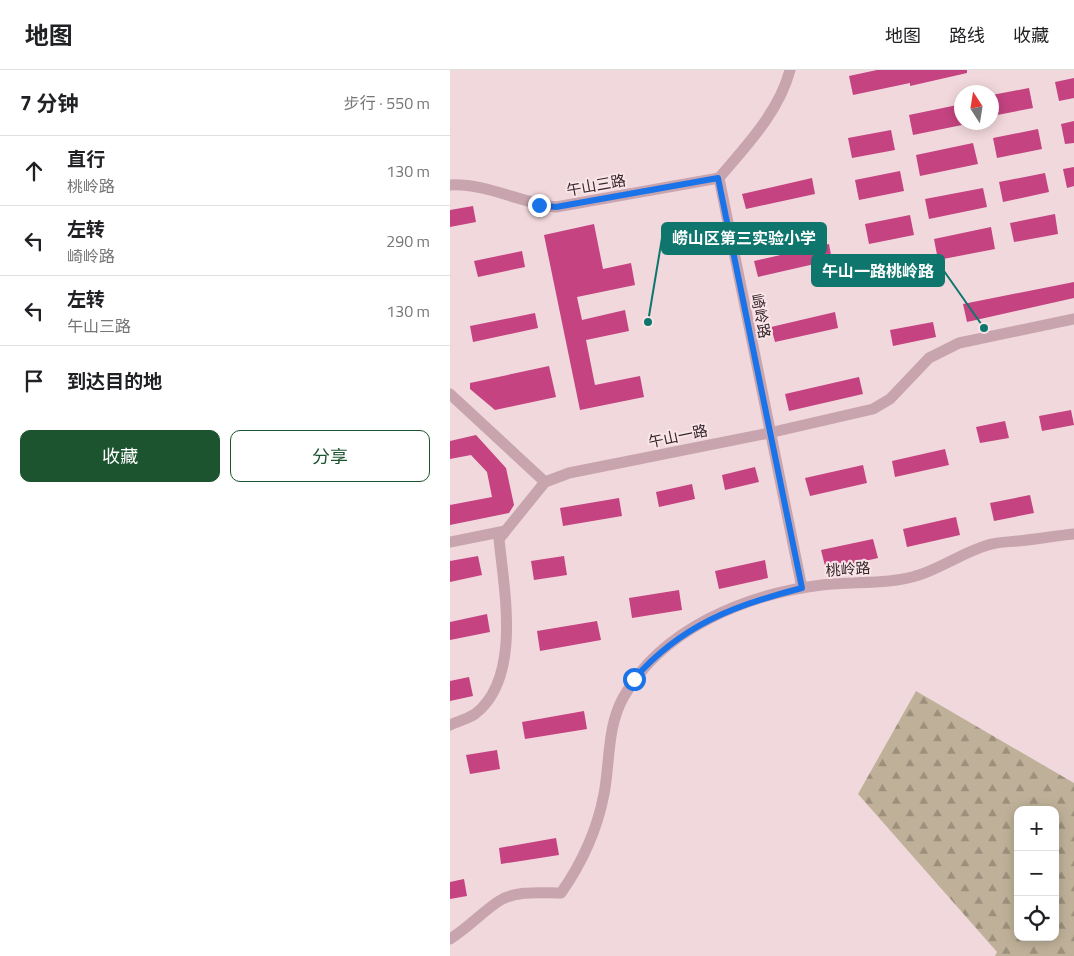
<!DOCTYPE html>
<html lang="zh">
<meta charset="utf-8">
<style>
:root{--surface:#fff;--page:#f2f2f2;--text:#202124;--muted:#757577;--line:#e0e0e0;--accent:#1c5430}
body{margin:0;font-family:"Titillium Web","Noto Sans SC",sans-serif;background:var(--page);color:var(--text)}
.controls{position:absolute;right:15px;bottom:15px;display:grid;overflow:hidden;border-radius:10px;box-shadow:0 2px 12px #0003}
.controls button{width:45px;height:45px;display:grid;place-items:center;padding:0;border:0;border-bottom:1px solid var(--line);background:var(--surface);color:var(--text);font:25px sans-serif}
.compass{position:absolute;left:504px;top:15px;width:45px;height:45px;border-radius:50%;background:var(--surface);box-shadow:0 2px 12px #0003;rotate:348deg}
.stop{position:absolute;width:15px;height:15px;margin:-11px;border:4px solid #1a73e8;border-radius:50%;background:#fff}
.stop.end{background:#1a73e8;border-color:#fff;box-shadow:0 1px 5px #0008}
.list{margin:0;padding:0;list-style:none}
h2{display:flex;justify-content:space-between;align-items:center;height:65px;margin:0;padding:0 20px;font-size:21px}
h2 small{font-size:16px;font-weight:400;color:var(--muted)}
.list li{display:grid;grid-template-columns:32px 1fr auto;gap:15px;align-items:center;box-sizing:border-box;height:70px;padding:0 20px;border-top:1px solid var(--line)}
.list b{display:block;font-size:19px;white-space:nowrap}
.list p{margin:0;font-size:16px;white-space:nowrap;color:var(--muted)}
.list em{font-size:16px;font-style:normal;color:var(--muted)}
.actions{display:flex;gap:10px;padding:15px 20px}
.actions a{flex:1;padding:11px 0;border:1px solid var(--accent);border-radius:10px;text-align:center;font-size:18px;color:var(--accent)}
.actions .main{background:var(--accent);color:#fff}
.icon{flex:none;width:28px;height:28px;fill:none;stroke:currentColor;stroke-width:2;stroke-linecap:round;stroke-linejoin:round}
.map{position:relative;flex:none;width:624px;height:886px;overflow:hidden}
header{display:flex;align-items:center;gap:30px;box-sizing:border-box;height:70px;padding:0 25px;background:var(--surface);border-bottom:1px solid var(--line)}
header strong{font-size:24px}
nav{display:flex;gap:28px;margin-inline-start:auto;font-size:18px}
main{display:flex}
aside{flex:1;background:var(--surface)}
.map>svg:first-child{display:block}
</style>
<header>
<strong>地图</strong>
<nav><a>地图</a><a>路线</a><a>收藏</a></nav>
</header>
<main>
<aside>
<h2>7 分钟<small>步行 · 550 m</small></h2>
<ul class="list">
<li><svg class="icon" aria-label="ahead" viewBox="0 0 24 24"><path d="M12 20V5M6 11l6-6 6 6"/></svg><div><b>直行</b><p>桃岭路</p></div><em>130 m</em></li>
<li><svg class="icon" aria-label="left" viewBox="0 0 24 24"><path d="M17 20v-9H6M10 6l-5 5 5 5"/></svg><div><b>左转</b><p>崎岭路</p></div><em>290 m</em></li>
<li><svg class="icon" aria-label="left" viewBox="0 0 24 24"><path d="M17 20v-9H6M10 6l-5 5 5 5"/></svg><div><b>左转</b><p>午山三路</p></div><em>130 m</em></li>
<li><svg class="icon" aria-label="arrive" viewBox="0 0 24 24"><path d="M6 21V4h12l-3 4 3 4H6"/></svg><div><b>到达目的地</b></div></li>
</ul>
<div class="actions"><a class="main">收藏</a><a>分享</a></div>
</aside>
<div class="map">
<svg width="624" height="886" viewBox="0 0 624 886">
<defs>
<pattern id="forest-firs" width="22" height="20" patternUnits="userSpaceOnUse" patternTransform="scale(1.25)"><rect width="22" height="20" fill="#bfb199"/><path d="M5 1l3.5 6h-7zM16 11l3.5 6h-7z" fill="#9c907d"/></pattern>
</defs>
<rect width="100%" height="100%" fill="#f1d8dd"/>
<path fill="url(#forest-firs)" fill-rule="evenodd" d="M466,621l158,92v173h-79l2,-4 -139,-158zM568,740h37v127h-37z"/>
<g fill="#c44380">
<path d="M427,0h90v3l-57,13v-3l-57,12 -4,-19z"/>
<path d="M624,8v20l-15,3 -4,-19z"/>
<path d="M579,18l4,20 -41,8v-21z"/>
<path d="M512,34v21l-49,10 -4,-20z"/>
<path d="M624,51v22l-9,1 -4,-20z"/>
<path d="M588,59l4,20 -45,9 -4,-20z"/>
<path d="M441,60l4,20 -43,8 -4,-20z"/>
<path d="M523,73l5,21 -58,12 -4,-21z"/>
<path d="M624,97v19l-7,2 -4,-19z"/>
<path d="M450,101l4,20 -45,9 -4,-20z"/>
<path d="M595,103l4,19 -46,10 -4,-20z"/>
<path d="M362,108l3,16 -69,15 -4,-15z"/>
<path d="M533,118l4,19 -58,12 -4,-20z"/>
<path d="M23,136l3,16 -26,5v-17z"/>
<path d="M605,144l3,20 -44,8 -4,-19z"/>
<path d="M460,145l4,20 -45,9 -4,-20z"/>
<path d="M144,154l9,45 28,-6 4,22 -58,12 5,23 43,-10 4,21 -43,9 9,45 45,-9 4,21 -64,13 -36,-175z"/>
<path d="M541,157l4,22 -57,11 -4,-21z"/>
<path d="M379,174l3,16 -74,17 -4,-16z"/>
<path d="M72,181l3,16 -47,10 -4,-16z"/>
<path d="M468,185l4,19 -46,9 -4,-19z"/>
<path d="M624,212v16l-107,24 -4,-18z"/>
<path d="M385,242l3,16 -63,14 -4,-15z"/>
<path d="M85,243l3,15 -65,14 -3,-16z"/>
<path d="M483,252l3,15 -43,9 -3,-16z"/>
<path d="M99,296l7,31 -61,13 -25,-21v-6z"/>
<path d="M409,307l4,17 -74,17 -4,-17z"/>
<path d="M621,340l3,15 -32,6 -3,-15z"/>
<path d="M555,351l4,17 -29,5 -4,-16z"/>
<path d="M26,365l30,33 8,37 -5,8 -59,12v-20l42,-8 -5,-25 -16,-17 -21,4v-18z"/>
<path d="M495,379l4,16 -54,12 -3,-16z"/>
<path d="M413,395l4,18 -57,13 -5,-18z"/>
<path d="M305,397l4,15 -34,8 -3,-15z"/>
<path d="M242,414l3,15 -36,8 -3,-15z"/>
<path d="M580,425l4,18 -40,8 -4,-18z"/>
<path d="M169,428l3,18 -59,10 -3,-18z"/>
<path d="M506,447l4,18 -53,12 -4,-18z"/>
<path d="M423,469l5,19 -52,12 -5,-20z"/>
<path d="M28,486l4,19 -32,7v-21z"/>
<path d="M114,486l3,19 -33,5 -3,-19z"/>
<path d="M315,490l3,18 -49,11 -4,-18z"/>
<path d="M229,520l3,20 -50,8 -3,-20z"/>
<path d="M37,544l3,18 -40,8v-18z"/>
<path d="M147,551l4,19 -61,11 -3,-20z"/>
<path d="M19,607l4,19 -23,5v-20z"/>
<path d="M134,641l3,18 -62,10 -3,-17z"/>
<path d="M47,680l3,19 -30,5 -4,-19z"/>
<path d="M106,768l3,17 -58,9 -2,-16z"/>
<path d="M14,809l3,17 -17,3v-17z"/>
</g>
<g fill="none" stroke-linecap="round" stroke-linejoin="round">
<g stroke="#c8a5ae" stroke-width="11">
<path d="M340,0c-11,42 -44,76 -71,108l83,410"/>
<path d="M0,115c36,-2 71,18 106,22l163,-29"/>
<path d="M0,324l95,88"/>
<path d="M0,472l55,-11"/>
<path d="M0,655c8,-4 18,-6 25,-11 47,-36 29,-124 24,-175l46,-57 24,-9 200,-40 104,-24 17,-10 39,-41 30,-15 115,-24"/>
<path d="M0,869c18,-11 32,-27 49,-38 17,-11 43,-8 62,-8 21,-30 36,-62 43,-99 6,-31 3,-67 19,-96 38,-69 123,-104 199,-113 32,-4 66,0 97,-10 24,-8 45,-23 69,-30 9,-3 20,-3 30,-4 19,-2 37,-5 56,-7"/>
</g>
</g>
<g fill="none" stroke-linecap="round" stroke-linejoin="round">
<path stroke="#1a73e8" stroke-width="6" d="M89,135l17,2 162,-29 84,410c-67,17 -121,37 -168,91"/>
</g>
<g text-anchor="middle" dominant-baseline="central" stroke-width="4" stroke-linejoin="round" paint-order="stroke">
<g font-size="15" fill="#34262c" stroke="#f9e4e8">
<text transform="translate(146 115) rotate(-10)">午山三路</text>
<text transform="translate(311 246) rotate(79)">崎岭路</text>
<text transform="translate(228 366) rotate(-12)">午山一路</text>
<text transform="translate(398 499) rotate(-4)">桃岭路</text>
</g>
</g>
<path fill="none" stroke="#0f766e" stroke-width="2" d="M198 252L212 168M534 258L494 201"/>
<g fill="#0f766e" stroke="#f9e4e8" stroke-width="2">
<circle cx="198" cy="252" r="5"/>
<circle cx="534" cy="258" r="5"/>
</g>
<g fill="#0f766e" stroke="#0f766e" stroke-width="2">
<rect x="212" y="153" width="164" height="31" rx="5"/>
<rect x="362" y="185" width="132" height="31" rx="5"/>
</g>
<g font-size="16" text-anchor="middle" font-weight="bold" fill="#fff">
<text x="294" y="174">崂山区第三实验小学</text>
<text x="428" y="207">午山一路桃岭路</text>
</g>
</svg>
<div class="controls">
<button>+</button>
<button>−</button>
<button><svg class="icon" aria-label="locate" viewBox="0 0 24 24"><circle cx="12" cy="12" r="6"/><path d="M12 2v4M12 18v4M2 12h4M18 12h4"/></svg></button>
</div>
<svg class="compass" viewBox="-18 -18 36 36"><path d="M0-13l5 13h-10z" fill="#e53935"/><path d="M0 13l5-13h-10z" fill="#757577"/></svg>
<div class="stop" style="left:184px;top:609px"></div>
<div class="stop end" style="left:89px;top:135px"></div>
</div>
</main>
